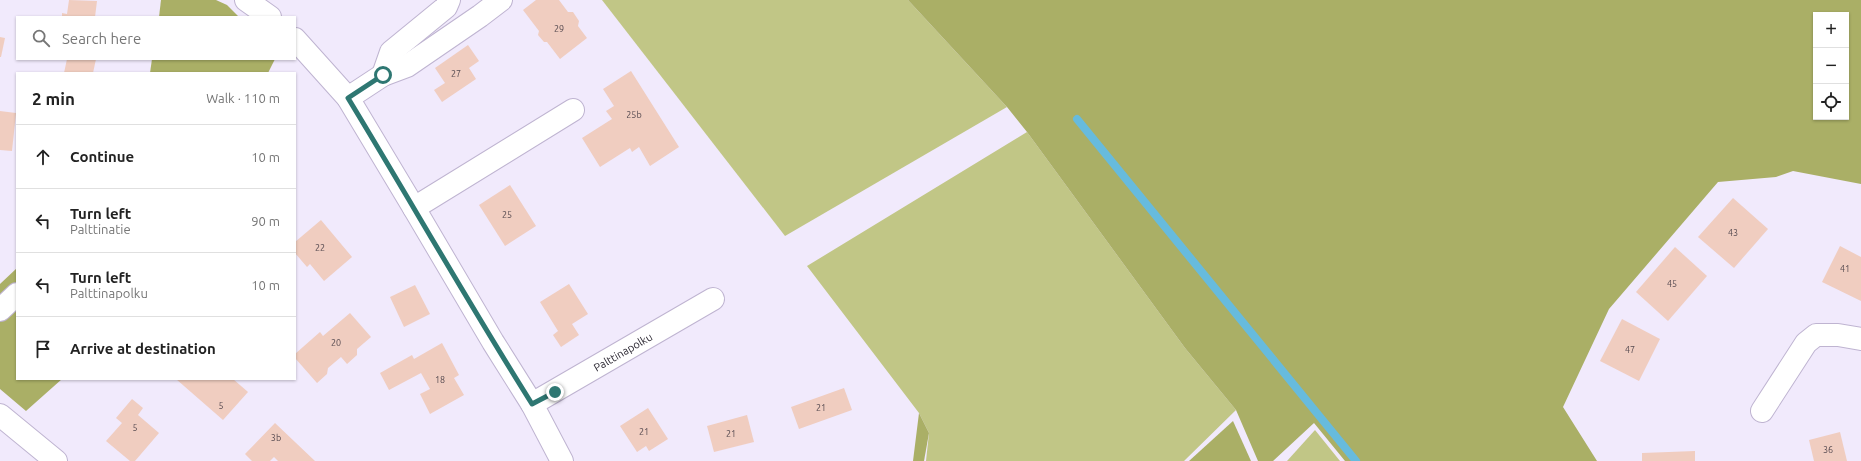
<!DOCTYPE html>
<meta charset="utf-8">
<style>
:root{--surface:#fff;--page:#f6f6f6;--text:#222;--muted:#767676;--line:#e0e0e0}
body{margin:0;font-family:Ubuntu,sans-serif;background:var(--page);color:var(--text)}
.controls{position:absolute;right:12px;top:12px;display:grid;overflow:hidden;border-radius:0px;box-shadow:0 1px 3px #0004}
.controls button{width:36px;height:36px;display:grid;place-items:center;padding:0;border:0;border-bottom:1px solid var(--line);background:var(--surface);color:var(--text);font:20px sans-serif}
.stop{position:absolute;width:12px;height:12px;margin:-9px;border:3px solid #2e7772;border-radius:50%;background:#fff}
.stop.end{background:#2e7772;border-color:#fff;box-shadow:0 1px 4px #0008}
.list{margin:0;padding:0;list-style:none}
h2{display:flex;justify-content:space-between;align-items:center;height:52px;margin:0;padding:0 16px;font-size:17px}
h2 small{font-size:13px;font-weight:400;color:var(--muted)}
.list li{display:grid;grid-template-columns:26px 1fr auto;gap:12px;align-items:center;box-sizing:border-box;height:64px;padding:0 16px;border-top:1px solid var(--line)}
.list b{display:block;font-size:15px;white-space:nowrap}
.list p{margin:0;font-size:13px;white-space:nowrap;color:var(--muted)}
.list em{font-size:13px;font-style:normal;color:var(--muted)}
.icon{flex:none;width:22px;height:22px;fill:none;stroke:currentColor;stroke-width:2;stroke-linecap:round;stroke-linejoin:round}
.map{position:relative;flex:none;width:1861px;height:461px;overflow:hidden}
.search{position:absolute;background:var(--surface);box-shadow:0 1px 3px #0004;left:16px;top:16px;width:280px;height:44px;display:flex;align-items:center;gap:10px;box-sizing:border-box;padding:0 14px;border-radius:0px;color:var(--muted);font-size:15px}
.panel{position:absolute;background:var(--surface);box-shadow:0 1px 3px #0004;left:16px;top:72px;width:280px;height:308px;border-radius:0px}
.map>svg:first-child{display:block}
</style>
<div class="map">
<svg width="1861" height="461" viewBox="0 0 1861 461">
<rect width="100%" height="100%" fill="#f1eafc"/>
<g fill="#c1c686">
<path d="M602,0h306l99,107 -222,129z"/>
<path d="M1027,132l158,216 51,62 -52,51h-258l3,-28 -10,-20 -112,-147z"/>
<path d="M1315,430l25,31h-53z"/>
</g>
<g fill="#aaaf66" fill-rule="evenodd">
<path d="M161,0h55l11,5 12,12h-80z"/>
<path d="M908,0h953v184l-68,-13 -17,6 -58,5 -109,127 -46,98 34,54h-252l-31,-38 -41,38h-15l-22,-51 -51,-62 -158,-216 -20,-25zM1816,15h30v102h-30z"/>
<path d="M152,59h123l-7,14h-118z"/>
<path d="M17,268v111h45l-36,32 -26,-22v-105z"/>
<path d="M919,413l10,20 -5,28h-11z"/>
<path d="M1233,421l18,40h-62z"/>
</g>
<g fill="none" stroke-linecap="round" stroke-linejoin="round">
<path stroke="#67bbdd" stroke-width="8" d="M1077,119l279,342"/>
</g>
<g fill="#f0cdc0">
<path d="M69,0l28,1 -2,16h-33v-4l5,1z"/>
<path d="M536,0h23l9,12h5l6,9 -1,5 9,12 -27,21 -13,-17h-3l-6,-7 1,-4 -16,-21z"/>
<path d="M0,37l5,1 -4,19h-1z"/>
<path d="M468,45l11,16 -10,7 7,11 -34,23 -8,-12 11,-7 -10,-15z"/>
<path d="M67,59h29l-3,14h-29z"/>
<path d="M631,71l48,76 -29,19 -11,-19 -7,5 -2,-4 -30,19 -18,-29 30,-19 -6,-8 8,-5 -11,-17z"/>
<path d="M0,111l16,2 -4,38 -12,-1z"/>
<path d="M510,185l26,41 -31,20 -26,-41z"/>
<path d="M1733,198l35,31 -34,39 -36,-31z"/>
<path d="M321,220l31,37 -28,24 -14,-17 -3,3 -12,-14v-11z"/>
<path d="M1840,246l21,11v44l-39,-19z"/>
<path d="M1675,247l32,29 -39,45 -32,-29z"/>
<path d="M569,284l19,30 -16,10 7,11 -18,12 -8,-12 5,-4 -18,-29z"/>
<path d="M415,285l15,29 -26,13 -14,-30z"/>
<path d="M350,313l21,24 -14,12v6l-10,9 -6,-7 -13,11 -1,6 -10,9 -22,-25v-4l25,-22 3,4z"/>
<path d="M1622,319l38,20 -21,42 -39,-20z"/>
<path d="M442,343l17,32 -5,3 10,17 -34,19 -10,-20 10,-5 -9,-16 -32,17 -9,-17 32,-18 2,4z"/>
<path d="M176,379h57l15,13 -25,28z"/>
<path d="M844,388l8,22 -53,19 -8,-22z"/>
<path d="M132,399l11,9 -5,7 21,18 -24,28h-5l-24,-20 16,-18 -6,-5z"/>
<path d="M648,408l20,31 -19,12 -3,-5 -9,6 -17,-26z"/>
<path d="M747,415l7,27 -40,10 -7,-26z"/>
<path d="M275,423l40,38h-37l-4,-4 -4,4h-18l-7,-7z"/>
<path d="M1840,432l7,29h-33l-5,-21z"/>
<path d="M1695,451v10h-53v-8z"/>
</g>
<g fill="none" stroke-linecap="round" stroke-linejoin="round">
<g stroke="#bfb4d1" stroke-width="24">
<g id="minor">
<path d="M246,0l24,17"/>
<path d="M295,39l53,59 66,110 79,134 39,62 30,57"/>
<path d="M383,75l8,-23 55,-45 3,-7"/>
<path d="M348,98l35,-23 24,-9 73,-50 21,-16"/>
<path d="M414,208l159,-98"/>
<path d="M0,310l17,-16"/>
<path d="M532,404l181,-105"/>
<path d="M1762,411l44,-68 10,-8h22l23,4"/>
<path d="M0,415l56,46"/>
</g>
</g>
<use href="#minor" stroke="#fff" stroke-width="22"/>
</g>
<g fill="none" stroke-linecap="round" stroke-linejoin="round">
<path stroke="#2e7772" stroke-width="5" d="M383,75l-35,23c62,102 121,206 184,306l23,-12"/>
</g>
<g text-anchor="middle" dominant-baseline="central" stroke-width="3" stroke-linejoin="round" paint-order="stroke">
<g font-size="9" fill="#564a50">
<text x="559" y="29">29</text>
<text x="456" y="74">27</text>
<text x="634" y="115">25b</text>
<text x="507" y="215">25</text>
<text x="1733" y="233">43</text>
<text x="320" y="248">22</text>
<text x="1845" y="269">41</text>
<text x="1672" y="284">45</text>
<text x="336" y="343">20</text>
<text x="1630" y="350">47</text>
<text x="440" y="380">18</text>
<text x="221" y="406">5</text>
<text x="821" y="408">21</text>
<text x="135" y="428">5</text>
<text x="644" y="432">21</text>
<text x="731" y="434">21</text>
<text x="276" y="438">3b</text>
<text x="1828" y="450">36</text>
</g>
<g font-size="11" fill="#231f2a" stroke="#fff">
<text transform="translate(623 352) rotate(-30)">Palttinapolku</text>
</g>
</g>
</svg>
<div class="controls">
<button>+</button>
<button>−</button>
<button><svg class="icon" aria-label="locate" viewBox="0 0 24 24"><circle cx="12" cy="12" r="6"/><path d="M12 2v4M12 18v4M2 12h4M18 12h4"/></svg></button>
</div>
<div class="stop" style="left:383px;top:75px"></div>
<div class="stop end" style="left:555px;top:392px"></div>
<div class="search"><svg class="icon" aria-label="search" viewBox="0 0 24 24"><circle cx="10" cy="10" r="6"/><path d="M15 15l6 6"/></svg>Search here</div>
<section class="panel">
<h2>2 min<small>Walk · 110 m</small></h2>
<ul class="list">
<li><svg class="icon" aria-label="ahead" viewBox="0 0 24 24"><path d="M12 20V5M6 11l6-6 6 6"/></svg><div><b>Continue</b></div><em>10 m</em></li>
<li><svg class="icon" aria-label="left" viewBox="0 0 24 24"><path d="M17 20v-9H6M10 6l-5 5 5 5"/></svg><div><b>Turn left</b><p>Palttinatie</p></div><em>90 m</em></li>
<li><svg class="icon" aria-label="left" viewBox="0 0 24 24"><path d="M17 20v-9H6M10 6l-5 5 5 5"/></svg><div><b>Turn left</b><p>Palttinapolku</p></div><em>10 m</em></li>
<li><svg class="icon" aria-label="arrive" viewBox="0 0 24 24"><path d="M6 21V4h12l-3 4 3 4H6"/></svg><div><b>Arrive at destination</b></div></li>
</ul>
</section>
</div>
